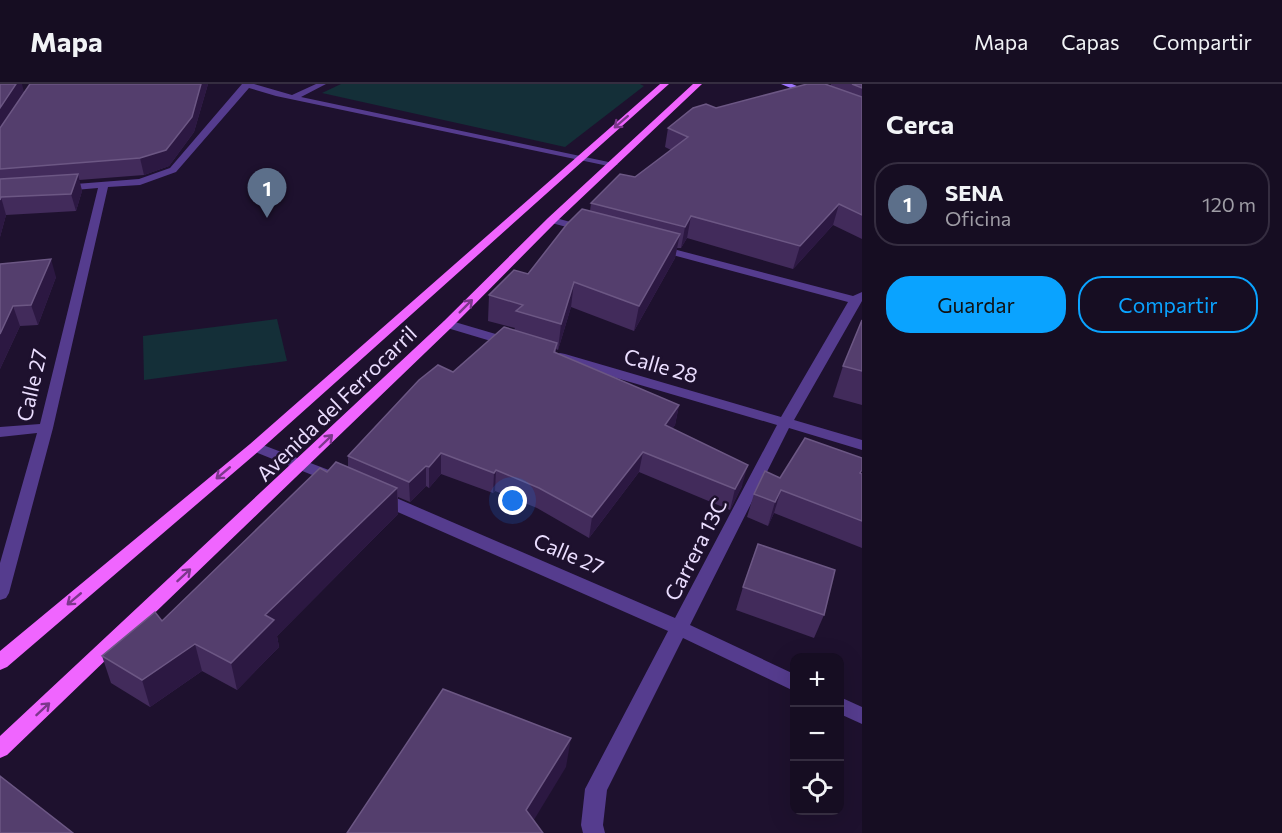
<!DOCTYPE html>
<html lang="es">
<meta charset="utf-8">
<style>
:root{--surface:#160d22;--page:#1f162a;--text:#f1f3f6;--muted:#9e9ca5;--line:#352d40;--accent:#0aa3ff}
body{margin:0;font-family:Commissioner,sans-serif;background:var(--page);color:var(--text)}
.controls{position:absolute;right:18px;bottom:18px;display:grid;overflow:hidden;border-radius:12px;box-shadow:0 6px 24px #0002}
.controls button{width:54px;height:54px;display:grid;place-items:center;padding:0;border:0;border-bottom:2px solid var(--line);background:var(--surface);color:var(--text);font:30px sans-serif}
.you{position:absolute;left:513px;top:417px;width:21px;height:21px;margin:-15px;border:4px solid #fff;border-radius:50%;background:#1a73e8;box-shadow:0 0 0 9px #1a73e833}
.badge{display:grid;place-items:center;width:39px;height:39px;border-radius:50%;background:var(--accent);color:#fff;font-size:20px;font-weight:700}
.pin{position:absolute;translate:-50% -50px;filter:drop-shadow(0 2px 3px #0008)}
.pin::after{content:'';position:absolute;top:32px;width:21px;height:18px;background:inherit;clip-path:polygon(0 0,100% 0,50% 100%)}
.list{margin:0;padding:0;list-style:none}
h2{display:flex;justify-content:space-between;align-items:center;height:78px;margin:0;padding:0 24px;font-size:26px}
h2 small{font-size:20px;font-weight:400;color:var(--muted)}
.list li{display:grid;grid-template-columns:39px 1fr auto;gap:18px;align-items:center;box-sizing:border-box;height:84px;margin:0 12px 12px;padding:0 12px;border:2px solid var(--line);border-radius:24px}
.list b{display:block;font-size:22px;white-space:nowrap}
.list p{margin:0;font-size:20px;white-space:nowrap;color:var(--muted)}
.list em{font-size:20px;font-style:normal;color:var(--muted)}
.actions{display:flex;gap:12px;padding:18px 24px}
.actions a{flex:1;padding:14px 0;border:2px solid var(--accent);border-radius:24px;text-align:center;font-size:21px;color:var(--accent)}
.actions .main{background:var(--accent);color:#111}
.icon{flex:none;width:33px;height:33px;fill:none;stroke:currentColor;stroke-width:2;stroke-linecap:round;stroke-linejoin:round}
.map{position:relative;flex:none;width:862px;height:749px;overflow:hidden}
header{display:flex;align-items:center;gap:36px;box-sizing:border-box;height:84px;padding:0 30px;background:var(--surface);border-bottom:2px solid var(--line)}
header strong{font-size:28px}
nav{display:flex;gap:33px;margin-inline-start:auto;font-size:21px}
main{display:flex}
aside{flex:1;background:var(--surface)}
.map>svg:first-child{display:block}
</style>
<header>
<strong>Mapa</strong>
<nav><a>Mapa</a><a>Capas</a><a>Compartir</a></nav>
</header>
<main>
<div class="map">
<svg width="862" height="749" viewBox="0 0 862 749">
<rect width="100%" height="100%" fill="#1e112e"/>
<g fill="#142f38">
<path d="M341,0h299l4,2 -79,61 -243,-54z"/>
<path d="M277,235l10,42 -143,19 -1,-44z"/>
</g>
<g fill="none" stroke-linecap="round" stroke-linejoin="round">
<g fill="#553c8e" fill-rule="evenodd">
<path d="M242,0h12l38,11 24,-11h10l-25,13 317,67 -5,3 -337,-71 -27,-8 -73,84 -36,13 -32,2 -55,241 -44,165 -3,5 -6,2v-37l37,-130 -37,4v-10l40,-3 58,-236 -35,3 -5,-3 5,-3 76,-6 31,-11z"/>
<path d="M552,133l37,10 1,2 -5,3 -37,-10 -1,-2z"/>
<path d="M658,161l195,51 9,-4v9l-68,119 68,20v10l-73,-22 -99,197 104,49v17l-111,-53 -76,152 -4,35 2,8h-22l-2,-8 4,-36 83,-158 -293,-129 -2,-4 2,-4h12l288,124 102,-193 -222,-65 -2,-3 7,-4 5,1 216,63 67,-115 -194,-52v-4z"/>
<path d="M448,236l68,20 1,3 -6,4 -67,-20 -2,-3 2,-3z"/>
<path d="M255,358l87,33 3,4 -8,5 -5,-1 -82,-33 -2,-3z"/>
<path d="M840,613l22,10v17l-22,-10z"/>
</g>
<path fill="#9e75ff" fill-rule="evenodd" d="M781,0h11l25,10 -7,2z"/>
<g fill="#f065ff" fill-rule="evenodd">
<path d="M660,0h9l-409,366 -253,217 -7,3v-19l250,-207z"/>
<path d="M693,0h9l-146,138 -104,105 -445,428 -7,3v-22l444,-415 104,-103z"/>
</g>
</g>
<g fill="#422b5b">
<path d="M0,0l24,8 6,-8h178l-14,48 -25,34 -25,9 -65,5 3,11 -6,20 -70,4 -6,22z"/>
<path d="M831,0h31v155l-29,-14 -40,44 -106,-31 -6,10h-4l-2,10 -41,73 -63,-24 -13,43 -2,-1v4l123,52 -4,20 -3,4 70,57 -12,24 -91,-38 -50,66 -52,-30 -42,-17 -2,2 -52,-19 -12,14 -3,-2 -16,16 -12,-5v17l-121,122 2,11 -42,43 -35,-19 -52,36 -39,-24 -9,-27 60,-35 165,-149 21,-5v-11l105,-84 61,-42 1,-2 -27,-7 1,-26 39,-21 62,-63 1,-8 44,-26 36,-27 -6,-3 3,-19 48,-20 114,-22z"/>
<path d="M0,180l56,13 -18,48 -18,1 -20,43z"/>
<path d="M862,236v85l-29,-8 10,-31z"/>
<path d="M862,390v74l-88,-35 -6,13 -21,-9 7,-23 26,-16z"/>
<path d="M743,503l81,28 -10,23 -78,-28z"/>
</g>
<g fill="#2c1842">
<path d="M16,0h6l2,8 -24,39v-23z"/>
<path d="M201,0h7l-14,48 -25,34 -25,9 -4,-17z"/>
<path d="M78,90l4,17 -6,20 -5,-17z"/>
<path d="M1,113l5,18 -6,22v-37z"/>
<path d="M839,120l-6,21 -40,44 7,-23z"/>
<path d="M691,132l-4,22 -6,10 4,-21z"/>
<path d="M680,150l-5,24 -41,73 5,-25z"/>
<path d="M51,175l5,18 -18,48 -7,-20z"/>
<path d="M574,198l-3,25 -13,43 3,-26z"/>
<path d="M13,222l7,20 -20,43v-35z"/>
<path d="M679,321l-4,20 -14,21 4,-21z"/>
<path d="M643,368l-4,20 -50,66 3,-21z"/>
<path d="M441,369v21l-12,14v-21z"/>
<path d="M748,381l-6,21 -12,24 5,-21z"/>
<path d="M426,382v20l-16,16 -1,-20z"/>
<path d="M496,386l-1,21 -2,2 1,-20z"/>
<path d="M397,404l1,26 -121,122 2,11 -42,43 -6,-27 34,-48z"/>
<path d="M781,406l-7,23 -6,13 7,-24z"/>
<path d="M195,560l7,27 -52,36 -8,-27z"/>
<path d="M571,654l-5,29 -40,66v-23z"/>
</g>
<g fill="#543e6d" stroke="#6c5784" stroke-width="1.5">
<path d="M0,0h16l-16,24z"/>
<path d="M30,0h171l-9,33 -26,33 -26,8 -140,11v-41z"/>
<path d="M807,0h18l37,13v118l-23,-11 -39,42 -109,-30 -6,11 -94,-24 29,-29 15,3 53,-40 -20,-9 25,-20 13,-4 10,4z"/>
<path d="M852,0h10v4z"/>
<path d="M78,90l-7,20 -70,3 -1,3v-21z"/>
<path d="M582,125l98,25 -41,72 -65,-24 -13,42 -45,-13 7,-6 -34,-10 25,-25 14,4 39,-50z"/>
<path d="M51,175l-20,46 -18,1 -13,28v-70z"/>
<path d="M862,236v51l-19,-5z"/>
<path d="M504,243l53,16 -3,9 125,53 -14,20 83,40 -13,24 -92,-37 -51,65 -53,-29 -43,-18 -2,3 -53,-20 -12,14 -3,-1 -17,16 -61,-26 71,-76 19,-15 15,7z"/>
<path d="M805,354l57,20v12l-2,3 2,1v47l-81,-31 -6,12 -21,-8 11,-23 15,7z"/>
<path d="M336,378l61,26 -132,127 9,5 -43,43 -36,-19 -53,36 -40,-24 53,-44 7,9 158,-153 7,4z"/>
<path d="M758,460l77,26 -11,45 -81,-28z"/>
<path d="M443,605l128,49 -45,72 17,23h-196z"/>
<path d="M0,692l73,57h-73z"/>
</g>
<defs><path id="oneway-shaft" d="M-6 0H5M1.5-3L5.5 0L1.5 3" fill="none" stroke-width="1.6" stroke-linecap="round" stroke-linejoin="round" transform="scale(1.5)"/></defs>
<g stroke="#7c378c">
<use href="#oneway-shaft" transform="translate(621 38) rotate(139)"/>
<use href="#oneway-shaft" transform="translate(466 222) rotate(-45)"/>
<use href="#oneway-shaft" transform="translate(326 357) rotate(-44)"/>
<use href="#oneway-shaft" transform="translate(223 389) rotate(140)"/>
<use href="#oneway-shaft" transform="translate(184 491) rotate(-43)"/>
<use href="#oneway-shaft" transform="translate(74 515) rotate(140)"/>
<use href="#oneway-shaft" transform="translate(43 625) rotate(-43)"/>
</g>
<g text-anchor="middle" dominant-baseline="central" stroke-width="5" stroke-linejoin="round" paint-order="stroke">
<g font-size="21" fill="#ebdeff" stroke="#1e112e">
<text transform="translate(661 281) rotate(16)">Calle 28</text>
<text transform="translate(31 301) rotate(-77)">Calle 27</text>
<text transform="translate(336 319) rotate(-44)">Avenida del Ferrocarril</text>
<text transform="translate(695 465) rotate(-63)">Carrera 13C</text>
<text transform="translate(569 469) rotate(23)">Calle 27</text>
</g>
</g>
</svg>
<div class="controls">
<button>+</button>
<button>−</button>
<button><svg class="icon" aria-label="locate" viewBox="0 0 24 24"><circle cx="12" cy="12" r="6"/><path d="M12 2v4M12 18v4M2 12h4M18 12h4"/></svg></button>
</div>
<div class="you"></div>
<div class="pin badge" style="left:267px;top:134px;background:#5c6f8a">1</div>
</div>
<aside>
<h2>Cerca<small></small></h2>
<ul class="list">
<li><span class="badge" style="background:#5c6f8a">1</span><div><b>SENA</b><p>Oficina</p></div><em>120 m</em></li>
</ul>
<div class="actions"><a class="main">Guardar</a><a>Compartir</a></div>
</aside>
</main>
